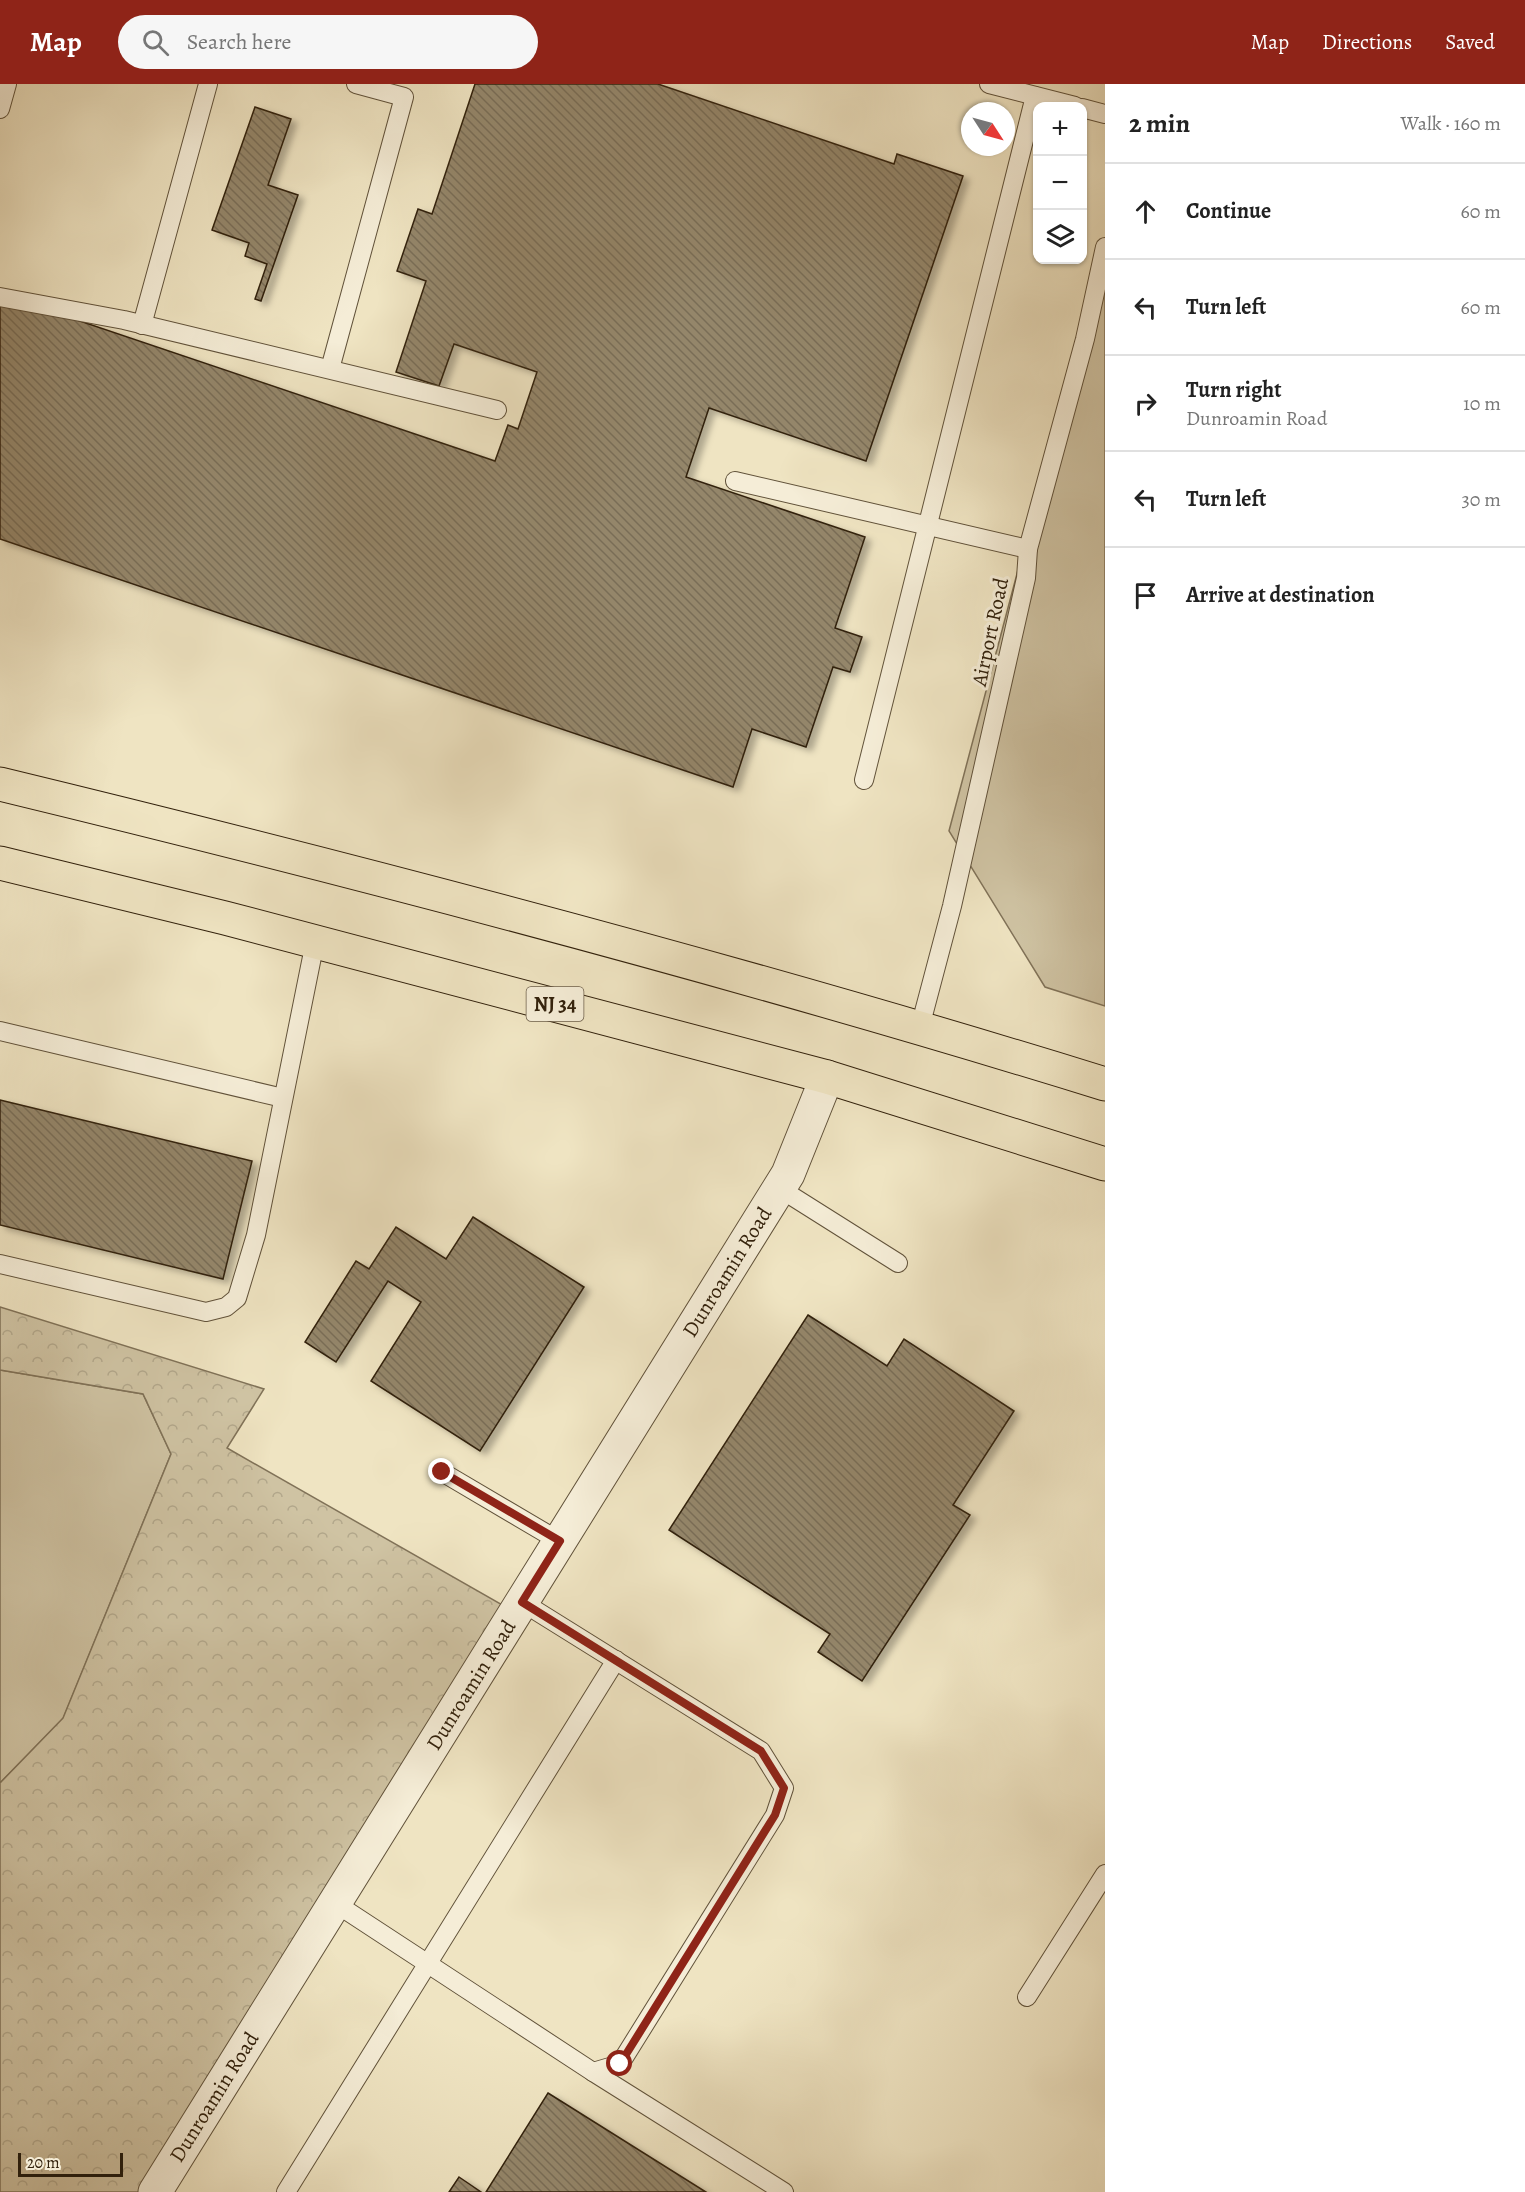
<!DOCTYPE html>
<meta charset="utf-8">
<style>
:root{--surface:#fff;--page:#f6f6f6;--text:#222;--muted:#767676;--line:#e0e0e0;--accent:#8f2418}
body{margin:0;font-family:Alegreya,serif;background:var(--page);color:var(--text)}
.controls{position:absolute;right:18px;top:18px;display:grid;overflow:hidden;border-radius:12px;box-shadow:0 2px 4px #0004}
.controls button{width:54px;height:54px;display:grid;place-items:center;padding:0;border:0;border-bottom:2px solid var(--line);background:var(--surface);color:var(--text);font:30px sans-serif}
.compass{position:absolute;left:961px;top:18px;width:54px;height:54px;border-radius:50%;background:var(--surface);box-shadow:0 2px 4px #0004;rotate:126deg}
.scale{position:absolute;left:18px;bottom:15px;width:105px;box-sizing:border-box;padding-left:6px;border:3px solid #32210c;border-top:0;font-size:16px;line-height:21px;white-space:nowrap;color:#32210c;-webkit-text-stroke:4px #f5edd7;paint-order:stroke}
.stop{position:absolute;width:18px;height:18px;margin:-14px;border:4px solid #8f2418;border-radius:50%;background:#fff}
.stop.end{background:#8f2418;border-color:#fff;box-shadow:0 2px 6px #0008}
.list{margin:0;padding:0;list-style:none}
h2{display:flex;justify-content:space-between;align-items:center;height:78px;margin:0;padding:0 24px;font-size:26px}
h2 small{font-size:20px;font-weight:400;color:var(--muted)}
.list li{display:grid;grid-template-columns:39px 1fr auto;gap:18px;align-items:center;box-sizing:border-box;height:96px;padding:0 24px;border-top:2px solid var(--line)}
.list b{display:block;font-size:22px;white-space:nowrap}
.list p{margin:0;font-size:20px;white-space:nowrap;color:var(--muted)}
.list em{font-size:20px;font-style:normal;color:var(--muted)}
.icon{flex:none;width:33px;height:33px;fill:none;stroke:currentColor;stroke-width:2;stroke-linecap:round;stroke-linejoin:round}
.map{position:relative;flex:none;width:1105px;height:2108px;overflow:hidden}
header{display:flex;align-items:center;gap:36px;box-sizing:border-box;height:84px;padding:0 30px;background:var(--accent);color:#fff}
header strong{font-size:28px}
nav{display:flex;gap:33px;margin-inline-start:auto;font-size:21px}
.search{width:420px;height:54px;background:var(--page);display:flex;align-items:center;gap:15px;box-sizing:border-box;padding:0 21px;border-radius:33px;color:var(--muted);font-size:22px}
main{display:flex}
aside{flex:1;background:var(--surface)}
.map>svg:first-child{display:block}
</style>
<header>
<strong>Map</strong>
<div class="search"><svg class="icon" aria-label="search" viewBox="0 0 24 24"><circle cx="10" cy="10" r="6"/><path d="M15 15l6 6"/></svg>Search here</div>
<nav><a>Map</a><a>Directions</a><a>Saved</a></nav>
</header>
<main>
<div class="map">
<svg width="1105" height="2108" viewBox="0 0 1105 2108">
<defs>
<pattern id="forest-crowns" width="20" height="18" patternUnits="userSpaceOnUse" patternTransform="scale(1.5)"><rect width="20" height="18" fill="#cfc3a3"/><path d="M2 6a3 3 0 1 1 6 0M12 15a3 3 0 1 1 6 0" fill="none" stroke="#b2a78b"/></pattern>
<pattern id="building-back-hatch" width="6" height="6" patternUnits="userSpaceOnUse" patternTransform="scale(1.5)"><rect width="6" height="6" fill="#94866b"/><path d="M-1 5l2 2M0 0l6 6M5-1l2 2" fill="none" stroke="#796d56"/></pattern>
<filter id="shadow"><feDropShadow dx="6" dy="4" stdDeviation="3" flood-color="#0004"/></filter>
</defs>
<rect width="100%" height="100%" fill="#efe4c2"/>
<filter id="stains"><feTurbulence type="fractalNoise" baseFrequency=".00333" numOctaves="4"/><feColorMatrix values="0 0 0 0 .2 0 0 0 0 .09 0 0 0 0 .02 0 0 0 .5 -.17"/></filter>
<radialGradient id="worn" r=".72"><stop offset=".6" stop-color="#630" stop-opacity="0"/><stop offset="1" stop-color="#630" stop-opacity=".3"/></radialGradient>
<g fill="#cfc3a3" stroke="#807258" stroke-width="1.5">
<path d="M1105,157v765l-60,-19 -96,-156z"/>
<path d="M0,1286l143,24 28,60 -108,265 -63,64z"/>
</g>
<path fill="url(#forest-crowns)" stroke="#807258" stroke-width="1.5" d="M0,1223l264,82 -37,59 291,166 -357,578h-161v-409l63,-65 108,-264 -28,-60 -143,-24z"/>
<g fill="url(#building-back-hatch)" stroke="#32210c" stroke-width="1.5" filter="url(#shadow)">
<path d="M475,0h183l236,80 3,-10 66,22 -97,285 -157,-53 -23,69 179,60 -30,91 27,9 -12,35 -17,-5 -27,80 -54,-18 -19,58 -733,-248v-245l495,167 13,-36 10,4 19,-57 -83,-28 -15,42 -43,-14 30,-91 -29,-10 21,-62 14,5z"/>
<path d="M255,23l36,12 -23,66 30,10 -37,106 -6,-2 12,-35 -22,-8 4,-13 -37,-13z"/>
<path d="M0,1016l252,61 -29,118 -223,-54z"/>
<path d="M473,1133l111,70 -104,164 -109,-70 50,-79 -33,-21 -52,81 -31,-20 51,-81 13,8 27,-42 50,32z"/>
<path d="M808,1231l79,51 17,-27 110,72 -61,94 17,10 -108,166 -44,-29 12,-18 -161,-104z"/>
<path d="M548,2009l158,99h-220z"/>
<path d="M459,2093l22,15h-32z"/>
</g>
<g fill="none" stroke-linecap="round" stroke-linejoin="round">
<g stroke="#61523a" stroke-width="20">
<g id="service">
<path d="M989,0l86,22"/>
<path d="M1082,24l23,6"/>
<path d="M0,25l7,-25"/>
<path d="M0,213l124,23 373,90"/>
<path d="M142,241l66,-241"/>
<path d="M330,285l74,-272 -48,-13"/>
<path d="M735,397l293,68"/>
<path d="M864,696l171,-684"/>
<path d="M920,943l32,-121 74,-328 2,-29 57,-210 20,-92"/>
<path d="M0,947l283,67"/>
<path d="M779,1104l119,75"/>
<path d="M0,1180l206,48 20,-5 11,-9 19,-63 59,-293"/>
<path d="M442,1388l117,69"/>
<path d="M335,1819l258,169 27,-8 155,-249 9,-27 -23,-37 -239,-149"/>
<path d="M1027,1913l78,-123"/>
<path d="M593,1988l191,120"/>
<path d="M286,2108l330,-532"/>
</g>
</g>
<g stroke="#61523a" stroke-width="35">
<path id="minor" d="M155,2108l633,-1018 39,-97"/>
</g>
<g stroke="#32210c" stroke-width="35">
<g id="trunk">
<path d="M0,700c371,90 740,187 1105,300"/>
<path d="M0,779l225,55 602,159 278,87"/>
</g>
</g>
<use href="#service" stroke="#f5edd7" stroke-width="18"/>
<use href="#minor" stroke="#f5edd7" stroke-width="33"/>
<use href="#trunk" stroke="#efe4c2" stroke-width="33"/>
</g>
<g fill="none" stroke-linecap="round" stroke-linejoin="round">
<path stroke="#8f2418" stroke-width="8" d="M442,1388l118,69 -38,61 239,149 23,37 -9,27 -155,249"/>
</g>
<g text-anchor="middle" dominant-baseline="central" stroke-width="6" stroke-linejoin="round" paint-order="stroke">
<rect fill="#f5edd7" stroke="#6c5e49" stroke-width="1.5" x="526.5" y="903" width="57" height="34" rx="4.5"/>
<g font-size="20" font-weight="bold" fill="#32210c">
<text x="555" y="920">NJ 34</text>
</g>
<g font-size="21" fill="#32210c" stroke="#f5edd7">
<text transform="translate(990 548) rotate(-78)">Airport Road</text>
<text transform="translate(727 1188) rotate(-58)">Dunroamin Road</text>
<text transform="translate(471 1601) rotate(-58)">Dunroamin Road</text>
<text transform="translate(214 2013) rotate(-58)">Dunroamin Road</text>
</g>
</g>
<rect width="100%" height="100%" filter="url(#stains)"/>
<rect width="100%" height="100%" fill="url(#worn)"/>
</svg>
<div class="controls">
<button>+</button>
<button>−</button>
<button><svg class="icon" aria-label="layers" viewBox="0 0 24 24"><path d="M12 4l9 5-9 5-9-5zM3 14l9 5 9-5"/></svg></button>
</div>
<svg class="compass" viewBox="-18 -18 36 36"><path d="M0-13l5 13h-10z" fill="#e53935"/><path d="M0 13l5-13h-10z" fill="#767676"/></svg>
<div class="scale">20 m</div>
<div class="stop" style="left:620px;top:1980px"></div>
<div class="stop end" style="left:442px;top:1388px"></div>
</div>
<aside>
<h2>2 min<small>Walk · 160 m</small></h2>
<ul class="list">
<li><svg class="icon" aria-label="ahead" viewBox="0 0 24 24"><path d="M12 20V5M6 11l6-6 6 6"/></svg><div><b>Continue</b></div><em>60 m</em></li>
<li><svg class="icon" aria-label="left" viewBox="0 0 24 24"><path d="M17 20v-9H6M10 6l-5 5 5 5"/></svg><div><b>Turn left</b></div><em>60 m</em></li>
<li><svg class="icon" aria-label="right" viewBox="0 0 24 24"><path d="M7 20v-9h11M14 6l5 5-5 5"/></svg><div><b>Turn right</b><p>Dunroamin Road</p></div><em>10 m</em></li>
<li><svg class="icon" aria-label="left" viewBox="0 0 24 24"><path d="M17 20v-9H6M10 6l-5 5 5 5"/></svg><div><b>Turn left</b></div><em>30 m</em></li>
<li><svg class="icon" aria-label="arrive" viewBox="0 0 24 24"><path d="M6 21V4h12l-3 4 3 4H6"/></svg><div><b>Arrive at destination</b></div></li>
</ul>
</aside>
</main>
